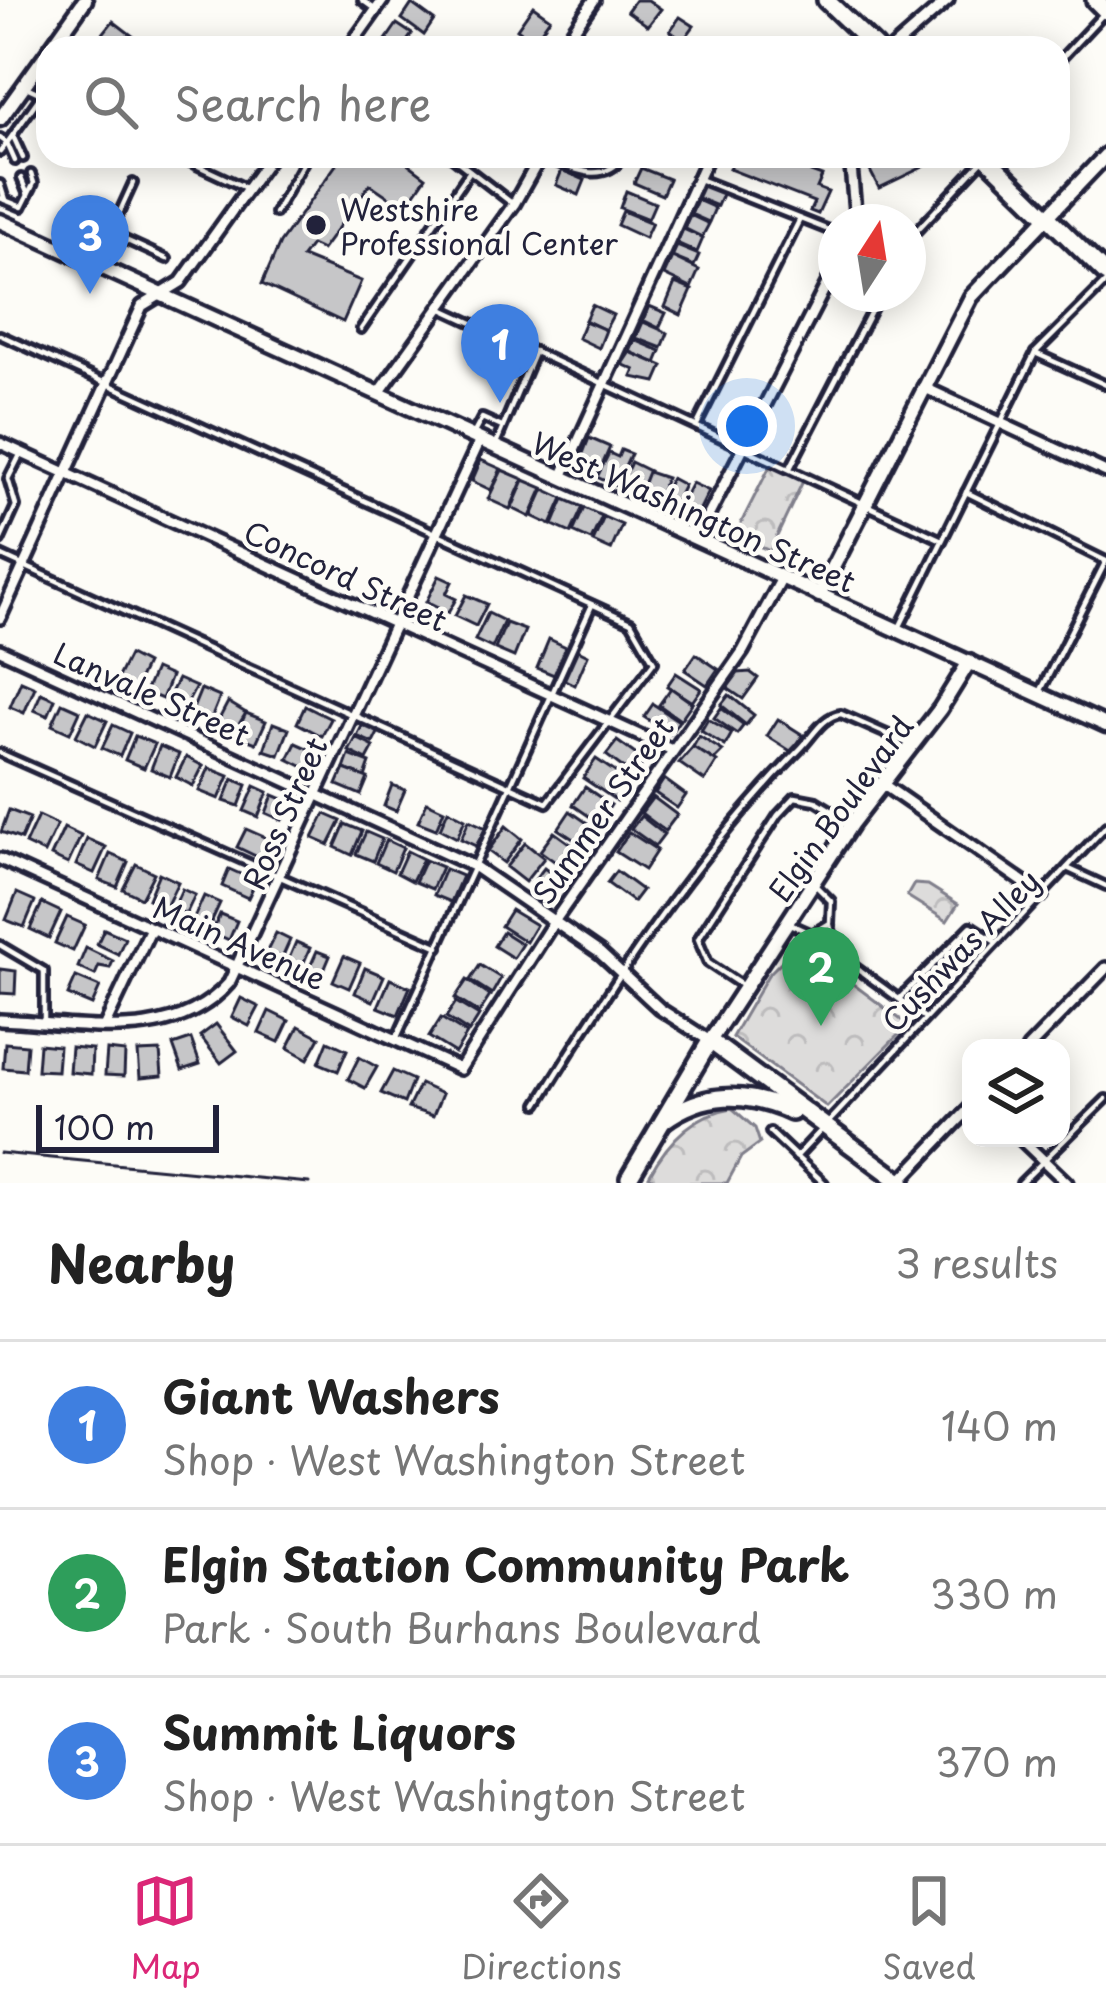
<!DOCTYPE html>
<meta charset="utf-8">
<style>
:root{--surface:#fff;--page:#f2f2f2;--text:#222;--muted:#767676;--line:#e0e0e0;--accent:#db2777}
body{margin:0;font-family:"Playpen Sans",sans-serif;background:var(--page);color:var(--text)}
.controls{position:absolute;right:36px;bottom:36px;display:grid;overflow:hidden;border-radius:24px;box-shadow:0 6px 30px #0003}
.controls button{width:108px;height:108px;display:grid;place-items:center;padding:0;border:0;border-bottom:3px solid var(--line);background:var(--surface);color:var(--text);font:60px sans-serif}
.compass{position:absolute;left:818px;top:204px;width:108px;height:108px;border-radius:50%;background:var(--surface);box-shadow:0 6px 30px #0003;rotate:12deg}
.scale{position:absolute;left:36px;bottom:30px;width:183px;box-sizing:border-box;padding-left:12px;border:6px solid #22223b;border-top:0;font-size:33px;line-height:42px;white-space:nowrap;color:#22223b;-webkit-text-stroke:9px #fdfcf7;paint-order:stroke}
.you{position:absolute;left:747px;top:426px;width:42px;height:42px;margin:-30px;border:9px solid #fff;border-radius:50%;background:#1a73e8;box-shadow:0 0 0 18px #1a73e833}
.badge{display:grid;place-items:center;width:78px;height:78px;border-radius:50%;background:var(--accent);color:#fff;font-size:39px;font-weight:700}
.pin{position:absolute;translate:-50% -99px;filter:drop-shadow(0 3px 6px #0008)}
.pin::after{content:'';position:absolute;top:63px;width:42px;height:36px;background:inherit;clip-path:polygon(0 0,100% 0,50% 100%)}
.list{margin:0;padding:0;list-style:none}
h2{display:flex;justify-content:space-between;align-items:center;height:156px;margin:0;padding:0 48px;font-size:51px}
h2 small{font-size:39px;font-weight:400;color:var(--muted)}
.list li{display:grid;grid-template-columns:78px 1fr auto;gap:36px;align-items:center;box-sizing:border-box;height:168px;padding:0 48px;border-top:3px solid var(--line)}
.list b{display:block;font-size:45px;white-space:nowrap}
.list p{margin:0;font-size:39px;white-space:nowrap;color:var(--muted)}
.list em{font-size:39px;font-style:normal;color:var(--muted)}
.icon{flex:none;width:66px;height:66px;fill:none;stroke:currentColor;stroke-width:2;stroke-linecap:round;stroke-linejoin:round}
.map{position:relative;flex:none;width:1106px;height:1183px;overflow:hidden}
.search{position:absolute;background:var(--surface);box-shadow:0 6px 30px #0003;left:36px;right:36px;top:36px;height:132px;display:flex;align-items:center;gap:30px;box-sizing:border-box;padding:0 42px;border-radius:36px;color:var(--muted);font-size:45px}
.sheet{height:660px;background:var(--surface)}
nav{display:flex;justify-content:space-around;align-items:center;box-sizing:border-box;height:168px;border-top:3px solid var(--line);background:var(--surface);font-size:33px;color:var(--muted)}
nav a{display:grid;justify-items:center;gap:6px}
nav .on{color:var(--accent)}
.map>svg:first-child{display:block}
</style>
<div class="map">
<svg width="1106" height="1183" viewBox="0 0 1106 1183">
<defs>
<pattern id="forest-crowns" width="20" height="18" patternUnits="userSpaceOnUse" patternTransform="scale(3)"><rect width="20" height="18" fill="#dddcdb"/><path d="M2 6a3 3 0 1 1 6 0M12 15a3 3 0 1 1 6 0" fill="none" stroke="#bdbcbd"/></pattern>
</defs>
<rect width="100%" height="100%" fill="#fdfcf7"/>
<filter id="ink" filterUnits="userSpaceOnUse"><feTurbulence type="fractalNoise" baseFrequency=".00833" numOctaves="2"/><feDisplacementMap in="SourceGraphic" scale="24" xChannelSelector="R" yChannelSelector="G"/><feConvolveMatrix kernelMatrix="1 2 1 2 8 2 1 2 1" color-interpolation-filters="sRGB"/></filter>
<g filter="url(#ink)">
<g fill="url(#forest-crowns)" stroke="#807f8b" stroke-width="3">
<path d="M772,462l33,15 -35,74 -35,-16z"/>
<path d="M914,884l14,1 30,19 -11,17 -40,-25z"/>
<path d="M799,944l109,81 -81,82 -95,-70 36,-62z"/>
<path d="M732,1108l23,20 5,15 -19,14 -14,26h-68l-10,-7c18,-34 44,-62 83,-68z"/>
</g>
<g fill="#c6c6c8" stroke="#22223b" stroke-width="3">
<path d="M635,0h13l13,9 -13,17 -21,-15z"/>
<path d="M412,4l22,16 -10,15 -22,-16z"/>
<path d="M533,6l17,12 -16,23 -17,-12z"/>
<path d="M680,17l14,9 -11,15 -13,-10z"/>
<path d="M113,21l34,26 -1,1h-42l5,-7 -8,-5z"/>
<path d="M397,24l15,10 -10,14 -16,-8z"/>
<path d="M332,156h66l28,21 -21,31 -35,-24 -48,66 -11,-5 -9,12 59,24 -18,41 -81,-38 18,-41 58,-81z"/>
<path d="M734,156h72l8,8 -3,8 11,4 -5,12 11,4 -10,22 -8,-3 4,-9 -85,-33z"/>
<path d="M876,156h50l-1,10 -46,22 -14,-27z"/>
<path d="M641,168l28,11 -7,16 -28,-12z"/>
<path d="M562,170l23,10 -6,15 -23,-10z"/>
<path d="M701,183l22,9 -6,14 -22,-9z"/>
<path d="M626,191l29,12 -7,16 -28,-11z"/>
<path d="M697,200l18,8 -6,14 -18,-8z"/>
<path d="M623,211l29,12 -7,15 -28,-13z"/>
<path d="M690,215l19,9 -7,13 -18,-9z"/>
<path d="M683,229l20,9 -6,14 -20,-9z"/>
<path d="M677,246l22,9 -5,11 -22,-9z"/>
<path d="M672,257l27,13 -8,18 -27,-13z"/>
<path d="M675,283l17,7 -11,25 -16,-8z"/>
<path d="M592,305l21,10 -8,15 -20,-10z"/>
<path d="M649,306l17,7 -7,15 -16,-8z"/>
<path d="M585,321l21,9 -7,18 -21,-10z"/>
<path d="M643,322l25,11 -6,15 -26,-10z"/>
<path d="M635,340l26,11 -5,12 -26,-11z"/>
<path d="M630,352l33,14 -7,16 -24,-5 3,-7 -13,-6z"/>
<path d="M589,438l21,9 -13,30 -20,-8z"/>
<path d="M621,450l10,4 -15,32 -19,-9 12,-24 9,4z"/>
<path d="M481,460l20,9 -10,21 -19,-9z"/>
<path d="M631,462l18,9 -11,24 -18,-8z"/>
<path d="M502,470l21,9 -13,30 -22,-10z"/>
<path d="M648,472l18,6 -8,21 -18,-6z"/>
<path d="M671,478l13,7 -11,23 -13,-7z"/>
<path d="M524,480l19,8 -13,29 -18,-9z"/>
<path d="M692,483l17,8 -13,26 -17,-9z"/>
<path d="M544,489l19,9 -12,27 -19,-9z"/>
<path d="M564,499l19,8 -12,26 -18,-8z"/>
<path d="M584,508l18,8 -11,24 -18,-8z"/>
<path d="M604,517l18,8 -11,25 -18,-8z"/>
<path d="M439,576l13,6 -6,12 10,5 -8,14 -22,-11z"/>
<path d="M466,595l21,9 -11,22 -21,-10z"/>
<path d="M488,613l16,8 -12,27 -17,-8z"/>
<path d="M506,623l19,7 -11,27 -19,-8z"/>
<path d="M549,639l17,8 -12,28 -17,-7z"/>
<path d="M574,648l14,7 -13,30 -14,-7z"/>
<path d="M696,654l22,15 -11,16 -22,-15z"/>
<path d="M129,655l17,9 -11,23 -18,-8z"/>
<path d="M155,669l16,7 -9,23 -17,-7z"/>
<path d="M750,672l8,6 -15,21 -16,-11 11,-15z"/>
<path d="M676,673l25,16 -9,13 -25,-16z"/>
<path d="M178,679l18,8 -13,24 -17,-9z"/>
<path d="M21,681l14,6 -11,26 -14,-6z"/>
<path d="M671,688l21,15 -12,17 -21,-15z"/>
<path d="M201,689l19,8 -9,22 -19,-8z"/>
<path d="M41,693l14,6 -7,17 -14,-6z"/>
<path d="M729,695l25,20 -8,10 -25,-20z"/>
<path d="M228,702l18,11 -12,19 -17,-9z"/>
<path d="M62,703l18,8 -10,22 -18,-8z"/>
<path d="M653,704l26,17 -9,13 -26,-17z"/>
<path d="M305,706l26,13 -9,17 -25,-13z"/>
<path d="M721,708l23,17 -7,9 -23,-16z"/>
<path d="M88,712l19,9 -12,25 -19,-10z"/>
<path d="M246,713l20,8 -10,22 -20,-8z"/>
<path d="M708,719l24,14 -7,13 -24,-15z"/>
<path d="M778,719l25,16 -11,17 -25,-16z"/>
<path d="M273,723l16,6 -10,26 -15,-5z"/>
<path d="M363,724l16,7 -6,12 -16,-7z"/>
<path d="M113,725l17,8 -10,23 -18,-8z"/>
<path d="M135,736l20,8 -11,24 -19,-8z"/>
<path d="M699,736l24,15 -9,9 -21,-13z"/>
<path d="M356,738l18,9 -7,13 -18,-9z"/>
<path d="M617,741l28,20 -11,15 -28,-21z"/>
<path d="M296,743l20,9 -8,17 -20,-10z"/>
<path d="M160,746l19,8 -9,23 -19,-8z"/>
<path d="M693,747l24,15 -12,19 -26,-18z"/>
<path d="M349,755l21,8 -5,14 -21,-8z"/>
<path d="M186,757l17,9 -10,20 -17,-9z"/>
<path d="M596,759l34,23 -13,19 -34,-23z"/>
<path d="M209,768l20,8 -10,23 -20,-8z"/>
<path d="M344,769l24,9 -7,17 -24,-10z"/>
<path d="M233,779l14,6 -8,21 -15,-5z"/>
<path d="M664,779l22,16 -9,13 -22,-15z"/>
<path d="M392,785l13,5 -9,21 -12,-5z"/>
<path d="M255,786l13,6 -10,25 -14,-6z"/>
<path d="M585,787l26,18 -12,18 -26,-18z"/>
<path d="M273,795l17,7 -8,18 -16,-7z"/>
<path d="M653,797l24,18 -12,16 -24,-18z"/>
<path d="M427,802l17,8 -8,19 -18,-7z"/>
<path d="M9,810l21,8 -9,21 -20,-7z"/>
<path d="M448,810l17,9 -8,19 -17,-9z"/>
<path d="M570,811l26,18 -12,17 -26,-17z"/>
<path d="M325,814l16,7 -12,24 -16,-7z"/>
<path d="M38,816l19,9 -13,28 -19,-9z"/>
<path d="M641,816l23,18 -9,12 -24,-17z"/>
<path d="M469,820l17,8 -10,18 -15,-7z"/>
<path d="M345,824l17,7 -10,24 -17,-8z"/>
<path d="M506,826l16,13 -18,24 -16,-12z"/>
<path d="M64,828l17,8 -13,28 -17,-8z"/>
<path d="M246,829l27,12 -9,19 -27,-13z"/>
<path d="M366,832l16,7 -9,22 -17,-7z"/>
<path d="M554,832l25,18 -14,19 -25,-18z"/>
<path d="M629,832l28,18 -13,20 -28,-18z"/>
<path d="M87,839l19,8 -12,26 -18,-8z"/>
<path d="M386,840l17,8 -10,23 -17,-8z"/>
<path d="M525,843l19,15 -19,24 -19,-15z"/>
<path d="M407,851l16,8 -11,22 -15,-8z"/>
<path d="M110,854l18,8 -11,25 -18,-7z"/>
<path d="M425,860l17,7 -10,22 -17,-7z"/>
<path d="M136,864l18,9 -13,25 -18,-9z"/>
<path d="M544,868l16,12 -13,17 -16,-12z"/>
<path d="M229,869l27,12 -8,17 -26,-12z"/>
<path d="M445,869l17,7 -11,26 -17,-7z"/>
<path d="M616,871l26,19 -9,12 -26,-19z"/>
<path d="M159,873l19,9 -12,25 -18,-8z"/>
<path d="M182,889l13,6 -9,19 -13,-5z"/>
<path d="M17,893l18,8 -11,26 -18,-7z"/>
<path d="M204,896l16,7 -12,26 -16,-7z"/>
<path d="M42,903l19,9 -12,26 -19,-9z"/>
<path d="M511,910l25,15 -10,17 -25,-16z"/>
<path d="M220,914l17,7 -8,19 -17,-8z"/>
<path d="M67,917l18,8 -12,26 -18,-8z"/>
<path d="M104,929l21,9 -7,16 -21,-10z"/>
<path d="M503,932l19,12 -9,14 -19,-12z"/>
<path d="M276,933l14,7 -8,18 -15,-7z"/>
<path d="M296,942l14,6 -9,21 -14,-6z"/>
<path d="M86,948l27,13 -3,7 -11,-2 -4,9 -17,-8z"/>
<path d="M317,951l13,5 -8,19 -13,-6z"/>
<path d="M344,956l16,7 -11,25 -16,-7z"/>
<path d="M480,965l21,13 -9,16 -22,-14z"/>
<path d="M365,968l19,8 -11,25 -18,-8z"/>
<path d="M0,969l16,2 -1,23 -15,-1z"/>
<path d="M76,977l24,10 -8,18 -24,-10z"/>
<path d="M390,979l20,8 -12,28 -20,-8z"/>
<path d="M467,980l23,16 -11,17 -24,-15z"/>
<path d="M241,998l18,9 -10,19 -17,-9z"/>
<path d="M456,1002l23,14 -10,16 -23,-15z"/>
<path d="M269,1011l20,10 -10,21 -20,-9z"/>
<path d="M441,1018l26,16 -12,19 -26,-16z"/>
<path d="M216,1024l21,27 -16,12 -21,-27z"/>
<path d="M299,1026l21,11 -12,22 -20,-11z"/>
<path d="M191,1039l9,25 -18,6 -9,-25z"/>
<path d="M328,1041l19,9 -9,21 -19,-8z"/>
<path d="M5,1043l22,2 -2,25 -22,-2z"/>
<path d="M39,1044l20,2 -2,25 -20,-1z"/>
<path d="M71,1047l21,2 -1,25 -22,-2z"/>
<path d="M107,1050l18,2 -1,24 -19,-1z"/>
<path d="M160,1051l2,25 -22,2 -2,-26z"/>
<path d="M359,1057l18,10 -12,21 -17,-9z"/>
<path d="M393,1071l20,9 -9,23 -23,-10z"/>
<path d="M420,1084l22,10 -9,22 -25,-8z"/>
</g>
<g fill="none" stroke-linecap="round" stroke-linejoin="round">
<g stroke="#22223b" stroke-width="14">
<g id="service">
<path d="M362,0l14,10"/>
<path d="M1058,62l45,-48"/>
<path d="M24,86l24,11"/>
<path d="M13,136l10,22"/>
<path d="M0,138l7,5 -7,9"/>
<path d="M177,156l71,33"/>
<path d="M451,156l62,48"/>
<path d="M541,156c29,11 61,31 83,0"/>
<path d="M15,161l-8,-18 35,-49"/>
<path d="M21,178l7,17"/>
<path d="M699,179l137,54"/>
<path d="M0,184l5,16"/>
<path d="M0,198l22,9 12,-24 -3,-9"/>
<path d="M275,213l32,-57"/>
<path d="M110,233l57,26"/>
<path d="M908,240l74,-79"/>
<path d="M96,264l37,-81"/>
<path d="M440,308l502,232"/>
<path d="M361,329l109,-158"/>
<path d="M0,335l631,287 23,40 -107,141 -547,-248"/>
<path d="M1035,353l71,32"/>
<path d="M698,423l102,-204"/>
<path d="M475,431l7,-13 20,9"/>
<path d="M495,446l40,-95"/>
<path d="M790,468l90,-174"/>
<path d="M966,492l140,69"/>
<path d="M0,541l16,-35 -8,-27 13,-26"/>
<path d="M898,630l137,-277 71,-71"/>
<path d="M1039,694l67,-133"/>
<path d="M0,753l439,194"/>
<path d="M1067,868l39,18"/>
<path d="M792,925l20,9 18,-11 1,-22 -17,-17"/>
<path d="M803,933l34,21 -7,-29"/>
<path d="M0,945l44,26v50"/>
<path d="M837,954l88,64"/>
<path d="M743,986l-35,-23 -10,-24 80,-124 17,-18 21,4 36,22"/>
<path d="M901,997l70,-71 25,16"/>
<path d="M397,1037l195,-432"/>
<path d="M538,1104c78,-127 158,-249 263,-356 12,-12 22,-32 40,-34l66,29"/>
<path d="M770,1132l54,51"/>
<path d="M796,1157l310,-331"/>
<path d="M1021,1183l85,-84"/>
</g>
</g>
<g stroke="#22223b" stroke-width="18">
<g id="minor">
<path d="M349,48l34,-48"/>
<path d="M561,48l33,-48"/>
<path d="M893,48l55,-48"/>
<path d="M850,156l6,66"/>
<path d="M923,387l183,85"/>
<path d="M379,393l135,-189 27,-48"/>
<path d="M0,443l672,307"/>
<path d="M562,477l146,-321"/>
<path d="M697,538l139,-272"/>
<path d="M0,618l142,-312 39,-24 90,-126"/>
<path d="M0,650l475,217 125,86 60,56 50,32"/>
<path d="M881,783l161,112"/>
<path d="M0,859l460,210 93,-146 190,-272 39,-73"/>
<path d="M0,1020c78,3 172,28 229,-37l251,-543"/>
<path d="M105,1025l46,-97"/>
<path d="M1028,1048l78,-80"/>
<path d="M1020,1138l47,45"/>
<path d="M900,1181l71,-74"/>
</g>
</g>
<g stroke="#22223b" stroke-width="21">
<g id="tertiary">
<path d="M51,48l34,-48"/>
<path d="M0,119l48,-67"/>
<path d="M0,221l1106,504"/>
<path d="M819,595l152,-298 135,-142"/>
<path d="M710,1041l142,-218 88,-114 29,-47"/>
</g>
</g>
<g stroke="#22223b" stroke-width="24">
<g id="primary">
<path d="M826,0l50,48"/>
<path d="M1095,0l11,11"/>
<path d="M985,156l121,118"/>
<path d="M663,1121c41,-30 83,-30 129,-9"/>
<path d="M629,1178l81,-137 192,142"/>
</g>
</g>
<use href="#service" stroke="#fdfcf7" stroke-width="4.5"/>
<use href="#minor" stroke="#fdfcf7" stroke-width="9"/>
<use href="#tertiary" stroke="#fdfcf7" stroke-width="12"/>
<use href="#primary" stroke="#fdfcf7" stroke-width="15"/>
<path stroke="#22223b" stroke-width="3" d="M0,1153l309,30"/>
</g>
</g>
<circle fill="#22223b" stroke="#fdfcf7" stroke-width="4.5" cx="316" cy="225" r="12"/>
<g text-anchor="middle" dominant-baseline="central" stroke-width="9" stroke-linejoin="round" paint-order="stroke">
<g font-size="30" fill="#22223b" stroke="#fdfcf7" text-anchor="start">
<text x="340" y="208">Westshire<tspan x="340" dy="34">Professional Center</tspan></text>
</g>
<g font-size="30" fill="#22223b" stroke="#fdfcf7">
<text transform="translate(694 511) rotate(24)">West Washington Street</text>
<text transform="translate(346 575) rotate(25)">Concord Street</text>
<text transform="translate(152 693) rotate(24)">Lanvale Street</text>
<text transform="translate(840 808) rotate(-54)">Elgin Boulevard</text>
<text transform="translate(602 810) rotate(-55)">Summer Street</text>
<text transform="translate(284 813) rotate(-66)">Ross Street</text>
<text transform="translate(240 942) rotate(24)">Main Avenue</text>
<text transform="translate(960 950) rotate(-46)">Cushwas Alley</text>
</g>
</g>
</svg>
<div class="controls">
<button><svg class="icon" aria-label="layers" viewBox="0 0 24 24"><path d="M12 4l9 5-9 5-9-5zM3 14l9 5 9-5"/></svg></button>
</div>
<svg class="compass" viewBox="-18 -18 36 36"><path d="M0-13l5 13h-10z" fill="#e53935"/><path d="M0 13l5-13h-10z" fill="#767676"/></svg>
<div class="scale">100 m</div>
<div class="you"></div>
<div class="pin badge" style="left:500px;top:403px;background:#3f7fe0">1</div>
<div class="pin badge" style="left:821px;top:1026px;background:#2e9e5b">2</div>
<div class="pin badge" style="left:90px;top:294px;background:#3f7fe0">3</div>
<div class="search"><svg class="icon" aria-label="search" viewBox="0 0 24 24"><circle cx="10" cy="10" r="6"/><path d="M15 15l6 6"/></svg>Search here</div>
</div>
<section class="sheet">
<h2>Nearby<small>3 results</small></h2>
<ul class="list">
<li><span class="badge" style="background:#3f7fe0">1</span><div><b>Giant Washers</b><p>Shop · West Washington Street</p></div><em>140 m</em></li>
<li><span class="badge" style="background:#2e9e5b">2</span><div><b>Elgin Station Community Park</b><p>Park · South Burhans Boulevard</p></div><em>330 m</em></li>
<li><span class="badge" style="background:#3f7fe0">3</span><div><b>Summit Liquors</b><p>Shop · West Washington Street</p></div><em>370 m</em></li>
</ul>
</section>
<nav>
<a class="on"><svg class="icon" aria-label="map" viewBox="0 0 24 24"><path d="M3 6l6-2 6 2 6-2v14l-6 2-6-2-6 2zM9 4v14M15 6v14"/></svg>Map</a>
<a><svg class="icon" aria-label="directions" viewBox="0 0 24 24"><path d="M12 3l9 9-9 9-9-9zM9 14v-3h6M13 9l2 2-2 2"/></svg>Directions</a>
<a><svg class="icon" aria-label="saved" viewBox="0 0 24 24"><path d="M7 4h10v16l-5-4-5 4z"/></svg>Saved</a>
</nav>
